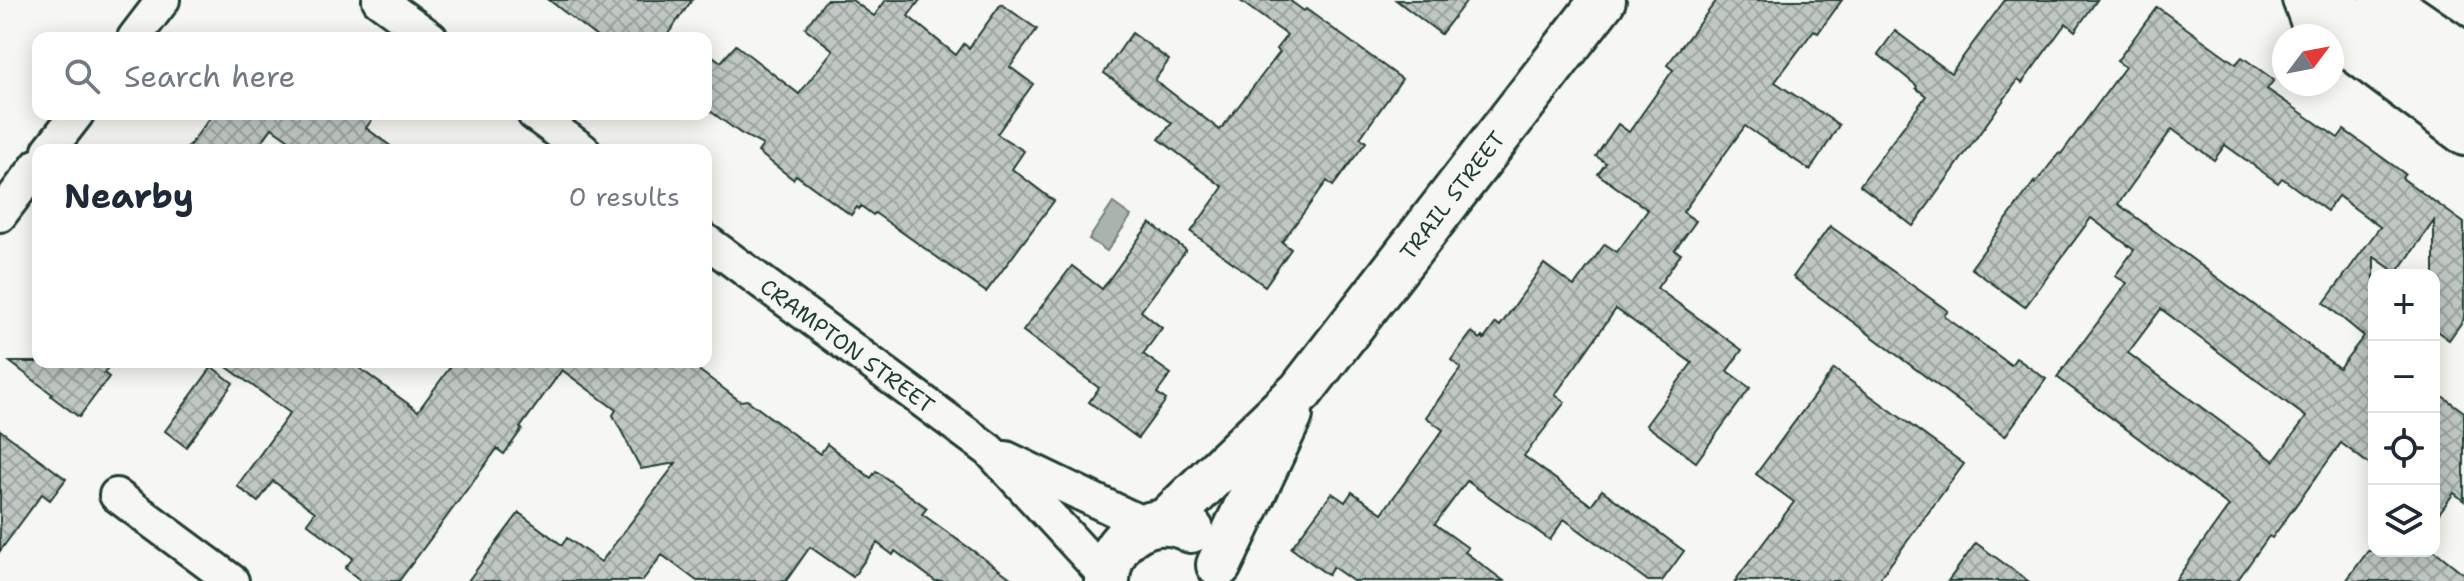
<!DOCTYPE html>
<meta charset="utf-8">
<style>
:root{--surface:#fff;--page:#f6f6f7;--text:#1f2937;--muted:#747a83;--line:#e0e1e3}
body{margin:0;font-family:"Shantell Sans",sans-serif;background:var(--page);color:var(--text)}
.controls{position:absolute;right:24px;bottom:24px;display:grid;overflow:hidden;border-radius:16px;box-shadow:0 4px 20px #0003}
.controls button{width:72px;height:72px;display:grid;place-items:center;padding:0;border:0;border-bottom:2px solid var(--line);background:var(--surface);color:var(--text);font:40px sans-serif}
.compass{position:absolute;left:2272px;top:24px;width:72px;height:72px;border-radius:50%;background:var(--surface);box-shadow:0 4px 20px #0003;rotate:58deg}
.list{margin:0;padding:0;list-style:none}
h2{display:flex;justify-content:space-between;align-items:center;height:104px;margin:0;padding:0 32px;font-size:34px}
h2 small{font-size:26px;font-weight:400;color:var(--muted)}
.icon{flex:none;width:44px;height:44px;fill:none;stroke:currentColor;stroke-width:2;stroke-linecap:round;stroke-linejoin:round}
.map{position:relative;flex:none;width:2464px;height:581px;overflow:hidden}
.search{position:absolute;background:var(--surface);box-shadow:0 4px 20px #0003;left:32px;top:32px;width:680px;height:88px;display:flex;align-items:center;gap:20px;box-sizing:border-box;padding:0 28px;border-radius:16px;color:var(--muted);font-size:30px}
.panel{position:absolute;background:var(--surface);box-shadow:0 4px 20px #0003;left:32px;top:144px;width:680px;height:224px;border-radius:16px}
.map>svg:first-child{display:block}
</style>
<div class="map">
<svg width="2464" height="581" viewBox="0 0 2464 581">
<defs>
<pattern id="building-cross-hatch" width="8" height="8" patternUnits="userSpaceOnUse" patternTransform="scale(2)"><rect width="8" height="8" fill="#c1c8c3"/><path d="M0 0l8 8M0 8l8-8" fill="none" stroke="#9ca49f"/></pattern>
</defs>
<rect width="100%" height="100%" fill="#f6f6f2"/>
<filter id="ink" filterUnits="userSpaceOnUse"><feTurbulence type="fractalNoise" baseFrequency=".0125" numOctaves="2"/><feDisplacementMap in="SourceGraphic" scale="16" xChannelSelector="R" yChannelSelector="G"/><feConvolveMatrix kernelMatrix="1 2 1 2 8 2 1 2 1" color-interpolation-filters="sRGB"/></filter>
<g filter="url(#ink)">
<path fill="#aab3ae" stroke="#72847d" stroke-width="2" d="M1113,203l18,13 -24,35 -18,-12z"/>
<g fill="url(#building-cross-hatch)" stroke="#1f3d34" stroke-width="2" fill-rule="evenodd">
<path d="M549,0h143l-27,38h-67z"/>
<path d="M826,0h26l22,16 12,-16h34l-12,16 48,39 8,-11 5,4 32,-44 36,25 -27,38 23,17 -36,50 27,17 -12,18 42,32 -68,91 -111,-79 -2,2 -12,-9 -2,3 -2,-2 -6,8 -55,-40 -3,4 -35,-27 5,-7 -23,-12 -34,-25v-57l15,11 15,-17 63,49 34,-44 -28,-22z"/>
<path d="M1239,0h50l15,11 2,-2 96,70 -42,59 6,4 -33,44 -6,-5 -45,61 9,7 -26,37 -74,-54 32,-45 -64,-48 13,-16 -68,-50 28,-40 37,27 -14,20 65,50 60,-78 -4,-3 11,-14z"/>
<path d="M1396,0h71l-26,34z"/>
<path d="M1717,0h125l-24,33 -4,-3 -39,52 64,43 -16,26 -13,19 -65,-44 -62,86 13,9 -21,29 6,4 -24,34 85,62 -15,21 23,17 -54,74 -50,-37 46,-62 -76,-54 -61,86 10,7 -41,54 67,49 11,-15 82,61 -22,30h-14l-84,-62 -14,21 -83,-59 -32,43 33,24 -3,4 39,29h-151l-20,-14 -5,8 -37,-27 41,-55 13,9 7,-10 30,21 61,-83 -17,-13 35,-49 -10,-8 21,-28 8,7 2,-2 2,2 12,-16 4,3 44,-62 30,22 31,-42 12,8 31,-42 -50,-36 8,-11 -10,-7 22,-32 11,8 44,-62 -6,-5z"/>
<path d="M2005,0h92l-22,31 -9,-8 -44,60 -4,-3 -105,146 -53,-41 66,-89 -10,-8 1,-2 -39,-32 17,-23 56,42z"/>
<path d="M2157,7l79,57 6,-7 32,23 -7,9 71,49 6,-8 61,44 -3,4 62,45v96l-15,21 -15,-11v-108l-37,52 -23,-16v211l-33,-25 -69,95 -3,-2 -32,45h-62l54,-75 -172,-129 70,-94 -12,-7 19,-26 -43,-32 -66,89 -54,-39 63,-86 1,2 24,-31 2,1 64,-87 -8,-6zM2172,129l42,31 11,-15 53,38 4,-5 45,33 11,-15 42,31 -56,76 40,33 -25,32 -221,-164zM2161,309l145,108 -32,44 -146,-108z"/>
<path d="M213,114h163l-10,14 30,22h-93l-31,-22 -16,22h-70z"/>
<path d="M1150,223l36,27 -45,61 21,17 -19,26 28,20 -14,19 9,7 -28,38 -49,-36 10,-14 -76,-57 49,-65 30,23z"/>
<path d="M1830,226l118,85 -4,5 67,49 5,-7 30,21 -41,57 -212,-159z"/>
<path d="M10,362h102l-8,11 5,4 -30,40 -28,-21 1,-2z"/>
<path d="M220,362h131l67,49 36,-49h234l52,39 7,-1 73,54 7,-10 44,34 5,-7 51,37 -5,6 93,67h-80l-40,-30 -2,4 -16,-12 -24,34 -43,-30 -24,34h-89l-35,-26 -20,26h-174l51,-68 43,32 5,-7 34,24 75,-99 -35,6 -28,-54 3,-5 -54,-40 -42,58 2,1 -18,25 -7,-5 -98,132h-38l-16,-13 8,-10 -46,-35 8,-11 -42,-31 -15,21 -21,-16 53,-73z"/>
<path d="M212,367l21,16 -47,64 -21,-16z"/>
<path d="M1834,369l130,95 -86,117h-143l59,-79 -38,-28z"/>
<path d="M2434,390l30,22v89l-10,-8 -20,27z"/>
<path d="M0,430l66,49 -16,21 -8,-6 -42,57z"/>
<path d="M1976,543l52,38h-80z"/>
<path d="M2368,551h67l29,23v7h-118z"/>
</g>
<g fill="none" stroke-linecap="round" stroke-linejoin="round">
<g stroke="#1f3d34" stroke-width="38">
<g id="street">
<path d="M379,0l52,38"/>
<path d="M2299,0l8,21 19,15"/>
<path d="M134,38l29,-38"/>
<path d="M2332,40l132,99"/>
<path d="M534,114l49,36"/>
<path d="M49,150l28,-36"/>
<path d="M0,215l38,-50"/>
<path id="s1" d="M706,241l283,209 117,127"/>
<path d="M1006,458l140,67"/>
<path d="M116,495l116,86"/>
</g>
</g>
<g stroke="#1f3d34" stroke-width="50">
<g id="secondary">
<path d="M2325,0l139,101"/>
<path d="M2384,0l80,55"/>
<path id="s2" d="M1165,522l136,-131 302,-391"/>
<path d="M1219,565l71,-150"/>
<path d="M1107,581c1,-43 44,-72 84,-51"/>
</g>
</g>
<use href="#street" stroke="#f6f6f2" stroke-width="32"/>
<use href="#secondary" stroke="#f6f6f2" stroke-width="44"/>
</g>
</g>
<g text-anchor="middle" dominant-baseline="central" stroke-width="6" stroke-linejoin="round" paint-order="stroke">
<g font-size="22" fill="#1f3d34" stroke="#f6f6f2">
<text stroke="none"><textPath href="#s2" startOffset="436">TRAIL STREET</textPath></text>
<text stroke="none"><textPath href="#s1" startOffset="176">CRAMPTON STREET</textPath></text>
</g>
</g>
</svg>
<div class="controls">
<button>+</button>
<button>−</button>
<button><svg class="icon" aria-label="locate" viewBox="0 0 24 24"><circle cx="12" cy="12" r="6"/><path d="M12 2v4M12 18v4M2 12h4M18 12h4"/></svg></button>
<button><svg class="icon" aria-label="layers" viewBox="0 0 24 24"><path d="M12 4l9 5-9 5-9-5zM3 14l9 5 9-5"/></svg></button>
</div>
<svg class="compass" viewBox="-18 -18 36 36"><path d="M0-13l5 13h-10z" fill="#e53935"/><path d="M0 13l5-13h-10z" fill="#747a83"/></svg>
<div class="search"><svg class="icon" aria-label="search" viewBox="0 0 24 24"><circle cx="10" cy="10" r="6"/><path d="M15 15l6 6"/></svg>Search here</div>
<section class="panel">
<h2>Nearby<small>0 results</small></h2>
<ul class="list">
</ul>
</section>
</div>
